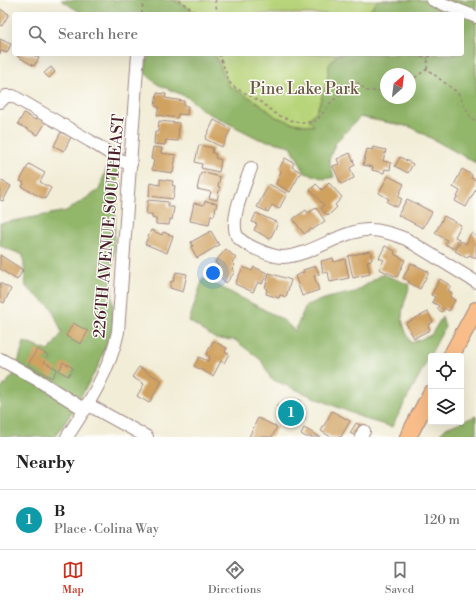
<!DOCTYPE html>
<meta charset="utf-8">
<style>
:root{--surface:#fff;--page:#f2f2f2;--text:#222;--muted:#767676;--line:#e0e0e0;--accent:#c8321e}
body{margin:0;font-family:"Libre Bodoni",serif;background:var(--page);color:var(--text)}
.controls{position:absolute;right:12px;bottom:12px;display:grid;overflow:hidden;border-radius:4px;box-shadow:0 4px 16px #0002}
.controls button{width:36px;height:36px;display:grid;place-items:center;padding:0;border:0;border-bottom:1px solid var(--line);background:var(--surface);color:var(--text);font:20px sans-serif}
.compass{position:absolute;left:380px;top:68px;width:36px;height:36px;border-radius:50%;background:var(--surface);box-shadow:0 4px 16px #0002;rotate:28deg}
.you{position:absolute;left:213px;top:273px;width:14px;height:14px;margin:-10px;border:3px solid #fff;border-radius:50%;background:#1a73e8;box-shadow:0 0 0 6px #1a73e833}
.badge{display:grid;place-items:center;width:26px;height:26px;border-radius:50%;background:var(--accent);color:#fff;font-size:13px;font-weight:700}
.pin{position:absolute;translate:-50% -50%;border:2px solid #fff;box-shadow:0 1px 4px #0006}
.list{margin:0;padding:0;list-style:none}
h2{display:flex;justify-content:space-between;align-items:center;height:52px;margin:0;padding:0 16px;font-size:17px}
h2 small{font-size:13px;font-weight:400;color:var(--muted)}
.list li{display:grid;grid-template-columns:26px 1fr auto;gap:12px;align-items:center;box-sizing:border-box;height:60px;padding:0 16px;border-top:1px solid var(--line)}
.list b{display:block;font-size:15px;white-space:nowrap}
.list p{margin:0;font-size:13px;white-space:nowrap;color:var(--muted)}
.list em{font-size:13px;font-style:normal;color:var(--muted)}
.icon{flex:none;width:22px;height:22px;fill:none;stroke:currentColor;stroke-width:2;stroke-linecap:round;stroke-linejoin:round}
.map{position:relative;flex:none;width:476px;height:437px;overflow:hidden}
.search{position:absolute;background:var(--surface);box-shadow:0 4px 16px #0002;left:12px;right:12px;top:12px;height:44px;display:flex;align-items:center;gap:10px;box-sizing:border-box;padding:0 14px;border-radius:4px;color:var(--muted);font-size:15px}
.sheet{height:112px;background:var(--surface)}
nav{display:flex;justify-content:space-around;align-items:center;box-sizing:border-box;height:56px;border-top:1px solid var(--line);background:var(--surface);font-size:11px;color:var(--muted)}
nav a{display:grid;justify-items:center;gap:2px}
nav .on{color:var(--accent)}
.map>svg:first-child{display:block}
</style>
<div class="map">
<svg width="476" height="437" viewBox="0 0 476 437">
<rect width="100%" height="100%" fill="#fdfcf7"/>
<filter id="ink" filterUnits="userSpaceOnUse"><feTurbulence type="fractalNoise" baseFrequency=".025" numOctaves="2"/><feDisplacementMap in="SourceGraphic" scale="8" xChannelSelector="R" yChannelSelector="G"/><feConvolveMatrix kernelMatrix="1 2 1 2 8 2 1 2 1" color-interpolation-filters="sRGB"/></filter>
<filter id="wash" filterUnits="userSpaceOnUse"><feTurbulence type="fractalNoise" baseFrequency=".012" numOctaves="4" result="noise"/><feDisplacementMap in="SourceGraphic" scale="16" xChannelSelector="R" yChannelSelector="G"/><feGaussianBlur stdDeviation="0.9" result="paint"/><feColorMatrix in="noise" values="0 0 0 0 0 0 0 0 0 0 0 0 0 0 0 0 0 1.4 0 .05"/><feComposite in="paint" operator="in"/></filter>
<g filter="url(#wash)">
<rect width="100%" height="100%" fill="#f2edd7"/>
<path fill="#b9d57b" stroke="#827a53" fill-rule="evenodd" d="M173,0h303v163l-65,-36 -51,-10 -45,9 -10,-1 -12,-2 -17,-6 -17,-14 -30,-17 -14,-32h247v-40h-267l-10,-8zM386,74h24v24h-24z"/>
<g fill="#92b66b" stroke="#6e6a4b" fill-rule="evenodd">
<path d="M61,0h112l12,6 10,8h-112z"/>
<path d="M378,0h98v163l-65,-36 -51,-10 -24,25 -7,18 5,17 -9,2 -20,-6 -14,-27 -32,-7 -55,-28 -15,-13 -32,-14 -12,-11 3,-19h67l14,32 30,17 17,14 17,6 21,3 -5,-7 8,-9 10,-29 2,-16 8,-11h125v-40h-95zM386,74h24v24h-24z"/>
<path d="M110,158l8,11 -6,117 2,38 -16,43 -31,53 -13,17h-54v-47l15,-17 9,-31 25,9 13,-18 -10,-25 -26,-21 -3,-32 -23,-9v-23h3l63,-12 33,-21z"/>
<path d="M383,274l27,11c-8,27 -13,30 1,58l20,-8 11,-18 3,10 -53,100 -24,-7 -97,-41 -10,-19 -26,-20 -19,-1 -27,-18 14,-43 79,41 13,12 11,-26 25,-8 24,-5z"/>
<path d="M476,416v21h-39l9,-9z"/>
</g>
<g id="blocks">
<g fill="#d0a261">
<path d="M0,9l9,5 -7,12 -2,-1z"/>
<path d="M0,39l11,5 -4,9 -6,-2 -1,3z"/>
<path d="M18,54h14l7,4 -5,8 -17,-10z"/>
<path d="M51,67l4,5 -6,6 -5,-5z"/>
<path d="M157,93l9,1 -1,4 19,3v5h4l-1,9 -9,-1 -1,4 -20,-3 2,-8 -4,-1z"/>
<path d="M24,113l11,7 2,-3 9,5 -8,13 -20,-11z"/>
<path d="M214,120l17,9 -9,18 -17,-8z"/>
<path d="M159,121l20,2 -1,18 -12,-1 -1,5 -11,-1 1,-12h3z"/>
<path d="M61,132l10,5 -7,14 -10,-5z"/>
<path d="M199,145l14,3 -1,5 4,1 -1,4 6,2 -2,12 -18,-4 1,-4 -7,-2z"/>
<path d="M153,147l9,1 -1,5 15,2 -3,18 -21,-3 2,-10 -3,-1z"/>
<path d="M373,147l13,3 -3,11 8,2 -1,7 -5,-1 -1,4 -12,-3 1,-3 -10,-2 4,-16 5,1z"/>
<path d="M350,153l5,12 -5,3 4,10 -13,6 -8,-18 6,-2 -2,-5z"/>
<path d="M400,157l13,7 -5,9 -13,-7z"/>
<path d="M285,158l9,5 -2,4 9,5 -11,20 -14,-8 5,-13 -2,-2z"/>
<path d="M29,164l16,9 -5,9 11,6 -6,11 -23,-12 2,-4 -4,-2z"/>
<path d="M462,169l10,6 -1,3 5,2v9l-10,18 -11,-6 5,-10 -7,-4z"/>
<path d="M201,172l19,5 -2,10h2l-3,13 -8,-2 2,-6 -14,-3z"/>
<path d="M388,176l16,8 -6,13 4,2 -5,8 -10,-5 2,-3 -10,-6z"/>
<path d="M160,179l13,2 -1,4 3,1 -2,13 -24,-3 1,-13 10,2z"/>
<path d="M0,180l11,6 -8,15 -3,-1z"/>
<path d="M329,183l13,14 -7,8 2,2 -9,9 -7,-8 3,-3 -14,-15 6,-6 6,6z"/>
<path d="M269,184l18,10 -8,15 -7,-4 -4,7 -11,-5z"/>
<path d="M407,199l25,13 -9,16 -25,-13z"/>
<path d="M148,200l20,2v5h6l-2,13 -2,-1 -1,6 -13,-1v-5l-4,-1v-4h-6z"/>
<path d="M205,201l12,2 -3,13 -3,-1 -2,10 -19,-4 4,-18 10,2z"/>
<path d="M316,208l9,13 -13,9 -1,-1 -7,5 -11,-15 13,-9 2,3z"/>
<path d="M256,213l22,10 -8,16 -16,-9 3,-6 -5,-2z"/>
<path d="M444,216l17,9 -6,12 4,2 -5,10 -9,-5 2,-4 -12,-7z"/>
<path d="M151,230l11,5 1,-3 10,4 -6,17 -22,-9z"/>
<path d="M211,231l8,14 -22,13 -6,-11 2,-1 -2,-4z"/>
<path d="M471,233l5,3v22l-7,-3 -2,3 -12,-7 6,-10 5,3z"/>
<path d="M385,246l10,5 -1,3 11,6 -8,17 -18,-8 5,-9 -5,-2z"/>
<path d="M226,249l10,9 -4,4 3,3 -3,4 3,3 -9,11 -12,-13 4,-5 -3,-3z"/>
<path d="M370,251l2,9 -5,1 3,13 -17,4 -5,-22z"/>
<path d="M0,255l23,15 -6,10 -17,-11z"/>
<path d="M333,258l1,4 11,-3 4,19 -19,4 -2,-10 -5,1 -2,-12z"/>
<path d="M411,263l18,9 -9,17 -12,-7 1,-1 -6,-3z"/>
<path d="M316,266l3,9 -5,1 5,14 -17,6 -7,-20 9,-4 -1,-2z"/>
<path d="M243,267l9,4 2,-4 13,6 -5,11 -4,-2 -5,10 -18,-8z"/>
<path d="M176,272l11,2 -4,18 -13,-4 1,-7 2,1z"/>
<path d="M269,273l22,7 -5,17 -6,-2 -1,3 -13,-4 1,-5 -2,-1z"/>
<path d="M440,279l11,7 -3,4 4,3 -2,4 5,3 -6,11 -5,-3 -2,4 -5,-3 2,-3 -7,-4 3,-5 -4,-2z"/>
<path d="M0,283l11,6 -7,14 -4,-2z"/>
<path d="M428,312l5,10 -5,3 2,5 -16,8 -8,-15z"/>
<path d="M73,323l15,8 -7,13 -15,-8z"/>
<path d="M213,341l14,7 -2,4 4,2 -5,9 -3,-2 -8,15 -19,-10 5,-9 9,4 2,-4 -4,-2z"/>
<path d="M37,349l11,6 -4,7 13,7 -5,9 -24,-13z"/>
<path d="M63,362l10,6 -5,8 -9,-5z"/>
<path d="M139,367l23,14 -13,22 -12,-7 7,-12 -12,-7z"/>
<path d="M300,400l5,19 -23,7 -5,-20z"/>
<path d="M332,411l18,10 -9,16h-10l-10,-6z"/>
<path d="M258,418l19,9 -5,10h-23z"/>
<path d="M356,423l6,3 -6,10 -6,-3z"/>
<path d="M304,428l16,9h-14l-5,-3z"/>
</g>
</g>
</g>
<g filter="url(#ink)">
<use href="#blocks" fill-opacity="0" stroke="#9e8681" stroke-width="1"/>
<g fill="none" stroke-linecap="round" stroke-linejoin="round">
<g stroke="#9e8681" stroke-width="14">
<g id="minor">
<path d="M433,0l43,17"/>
<path d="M0,102l6,-6h7l77,45 34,21 7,2"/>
<path d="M251,168c-6,17 -22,52 -14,68 4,6 11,9 17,12 9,4 19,9 29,9 27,-1 58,-26 84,-27 13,-1 27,4 39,9l70,43"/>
<path d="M0,359l38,21 47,30"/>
<path d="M87,404l60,33"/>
<path d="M67,437c21,-32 43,-67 51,-105l20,-278"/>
<path d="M361,437l3,-6"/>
</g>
</g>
<g stroke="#9e8681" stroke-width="18">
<g id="major">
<path d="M451,356l25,-46"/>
<path d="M408,437l23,-44"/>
</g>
</g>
<g stroke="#9e8681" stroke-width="1.5" stroke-dasharray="3 3" stroke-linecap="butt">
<path d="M178,0l15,10 4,4"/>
<path d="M216,0l-1,2 3,12"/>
<path d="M142,14l1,-14"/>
<path d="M219,54l11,29 4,4 27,15 16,13 19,7 6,1 14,-2 8,-9 7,-10 26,-20 10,9h19"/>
<path d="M403,54l25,4"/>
<path d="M427,69l1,-11 3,-4"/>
<path d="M410,81l17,-12 31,24 13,25 5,3"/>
</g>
<use href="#minor" stroke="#fff" stroke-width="12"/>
<use href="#major" stroke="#f8bd89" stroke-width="16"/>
</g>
</g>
<g text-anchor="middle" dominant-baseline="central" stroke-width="3" stroke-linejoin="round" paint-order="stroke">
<g font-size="16" fill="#6b5643" stroke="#fdfcf7">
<text x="304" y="89">Pine Lake Park</text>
</g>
<g font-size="16" fill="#4a1f2b" stroke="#fdfcf7">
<text transform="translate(109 226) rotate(-85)">226TH AVENUE SOUTHEAST</text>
</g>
</g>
</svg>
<div class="controls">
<button><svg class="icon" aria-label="locate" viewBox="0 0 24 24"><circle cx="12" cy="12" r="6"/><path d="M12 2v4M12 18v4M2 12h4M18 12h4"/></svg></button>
<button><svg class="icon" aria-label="layers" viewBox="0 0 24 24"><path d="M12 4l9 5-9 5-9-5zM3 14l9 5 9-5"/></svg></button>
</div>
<svg class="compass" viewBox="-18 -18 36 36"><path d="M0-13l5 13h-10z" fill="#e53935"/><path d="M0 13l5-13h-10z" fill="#767676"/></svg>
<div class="you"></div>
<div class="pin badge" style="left:291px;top:413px;background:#0f9aa8">1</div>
<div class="search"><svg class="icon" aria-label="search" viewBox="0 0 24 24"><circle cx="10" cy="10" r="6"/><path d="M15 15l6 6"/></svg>Search here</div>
</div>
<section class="sheet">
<h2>Nearby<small></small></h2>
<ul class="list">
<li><span class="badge" style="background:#0f9aa8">1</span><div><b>B</b><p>Place · Colina Way</p></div><em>120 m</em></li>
</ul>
</section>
<nav>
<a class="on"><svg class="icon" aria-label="map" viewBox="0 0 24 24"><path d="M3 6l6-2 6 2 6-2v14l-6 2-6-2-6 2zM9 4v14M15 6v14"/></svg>Map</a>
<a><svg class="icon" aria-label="directions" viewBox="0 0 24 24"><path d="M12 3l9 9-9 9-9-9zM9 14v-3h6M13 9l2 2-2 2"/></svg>Directions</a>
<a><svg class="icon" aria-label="saved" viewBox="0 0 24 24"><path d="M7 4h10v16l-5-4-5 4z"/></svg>Saved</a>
</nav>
